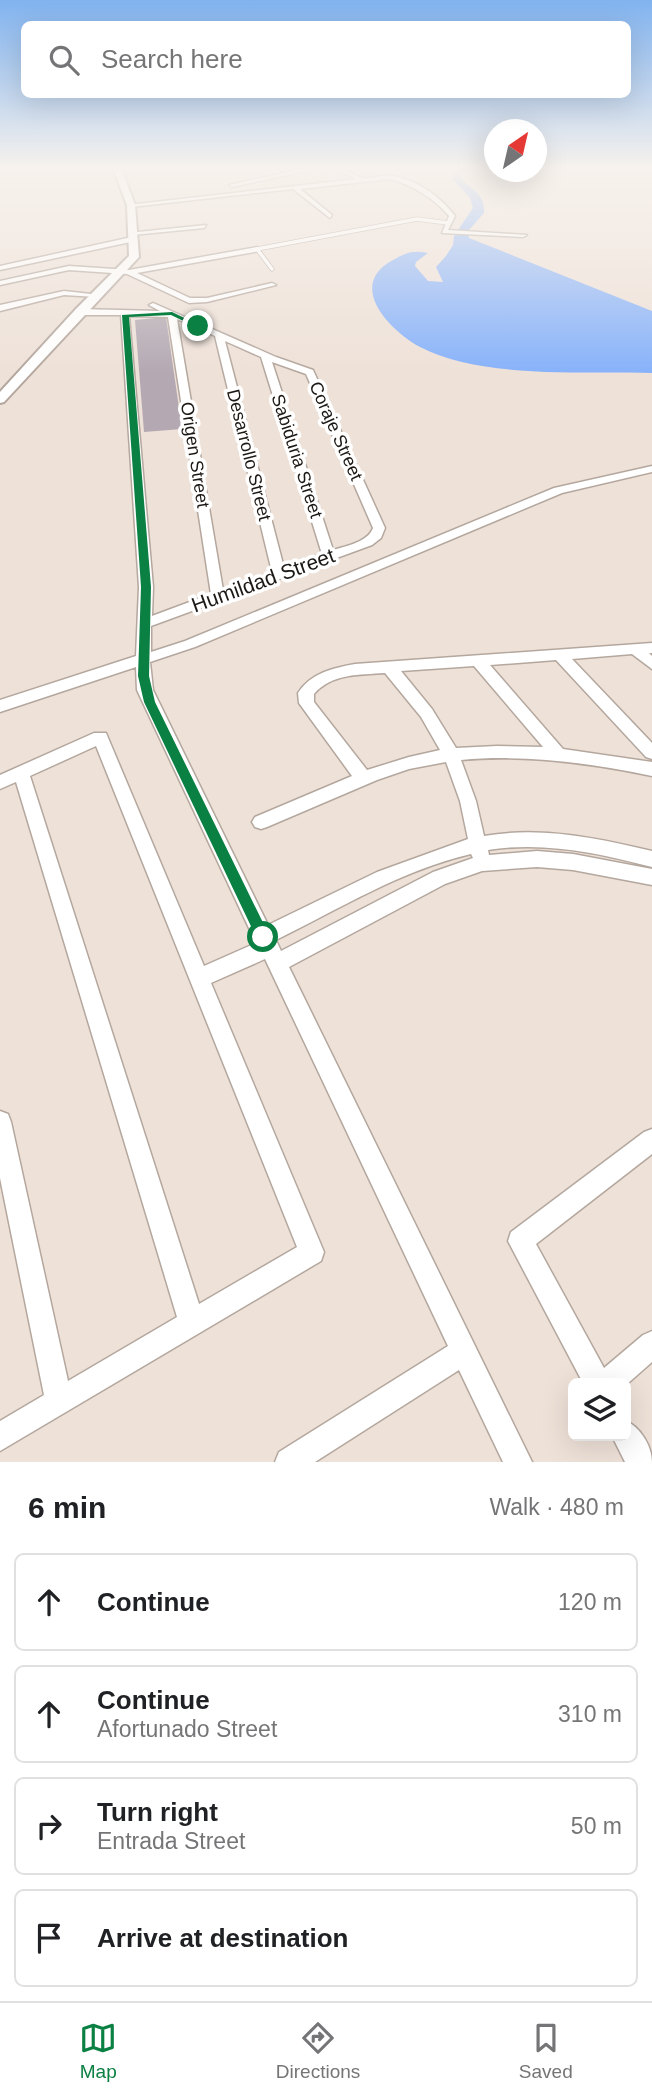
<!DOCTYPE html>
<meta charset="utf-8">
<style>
:root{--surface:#fff;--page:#f2f2f2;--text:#202124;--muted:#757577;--line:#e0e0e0;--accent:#0b8043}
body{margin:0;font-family:Arial,sans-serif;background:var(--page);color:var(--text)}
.controls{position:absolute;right:21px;bottom:21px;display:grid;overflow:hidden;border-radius:10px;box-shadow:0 7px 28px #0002}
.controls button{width:63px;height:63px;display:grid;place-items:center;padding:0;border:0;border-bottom:2px solid var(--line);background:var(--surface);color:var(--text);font:35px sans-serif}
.compass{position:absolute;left:484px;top:119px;width:63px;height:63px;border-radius:50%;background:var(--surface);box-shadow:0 7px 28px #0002;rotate:34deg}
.stop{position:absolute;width:21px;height:21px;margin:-16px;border:5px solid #0b8043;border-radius:50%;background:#fff}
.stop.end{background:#0b8043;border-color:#fff;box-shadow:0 2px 7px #0008}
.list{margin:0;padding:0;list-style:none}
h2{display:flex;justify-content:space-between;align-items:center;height:91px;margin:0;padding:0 28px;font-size:30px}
h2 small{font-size:23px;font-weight:400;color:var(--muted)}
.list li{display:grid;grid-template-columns:46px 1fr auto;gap:21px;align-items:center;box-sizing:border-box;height:98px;margin:0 14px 14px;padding:0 14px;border:2px solid var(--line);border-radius:10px}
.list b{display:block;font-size:26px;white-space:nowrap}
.list p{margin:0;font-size:23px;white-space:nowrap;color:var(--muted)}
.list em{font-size:23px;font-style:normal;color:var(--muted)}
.icon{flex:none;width:38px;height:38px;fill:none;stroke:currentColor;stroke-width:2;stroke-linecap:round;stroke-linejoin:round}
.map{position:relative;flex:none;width:652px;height:1462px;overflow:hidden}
.search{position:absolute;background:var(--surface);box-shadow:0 7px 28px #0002;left:21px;right:21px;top:21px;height:77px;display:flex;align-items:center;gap:18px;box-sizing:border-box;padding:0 24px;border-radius:10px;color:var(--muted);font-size:26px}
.sheet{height:539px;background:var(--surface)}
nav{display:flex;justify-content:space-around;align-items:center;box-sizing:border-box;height:98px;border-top:2px solid var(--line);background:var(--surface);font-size:19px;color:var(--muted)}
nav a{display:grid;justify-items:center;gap:4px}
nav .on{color:var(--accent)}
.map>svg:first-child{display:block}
</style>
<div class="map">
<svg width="652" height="1462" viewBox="0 0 652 1462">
<rect width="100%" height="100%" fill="#eee1d8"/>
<path fill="#87b2fa" d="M459,168h12l-9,7v5c12,11 23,15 22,33l-16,18 1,7 183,73v62c-69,-2 -171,6 -232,-26 -31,-17 -74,-62 -27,-87 14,-8 20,-10 35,-7l-12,9 -1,4 13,15 15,1 -7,-15 10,-11 7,-11 1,-9 19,-28 -3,-10 -19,-20z"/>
<path fill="#b4a9b3" d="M166,317l16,112 -38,3 -9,-112z"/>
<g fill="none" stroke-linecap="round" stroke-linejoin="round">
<g stroke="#b4a79e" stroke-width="5">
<path id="service" d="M272,269l-15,-20 160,-30 31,4"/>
</g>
<g stroke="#b4a79e" stroke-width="3">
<g id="minor">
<path d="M307,168h12l-87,19 -3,-2z"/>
<path d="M334,168c12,0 20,9 31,10 9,1 18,-4 27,-2 24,3 49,21 63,40l-7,14 79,5 -4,2 -81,-4 7,-17c-15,-18 -37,-31 -59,-37l-90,10 32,26 -2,3 -37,-29 -162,18 -3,-2 228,-26z"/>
<path d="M206,225l-2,3 -72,7 -4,-2z"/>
<path d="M132,237l3,4 -135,29v-4z"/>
<path d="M257,247l3,4 -123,22 53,25h17l65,-15 4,2 -69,17 -18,1 -62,-29 -58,-4 -69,15v-4l69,-15 60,4z"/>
<path d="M64,291l36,4 -4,2 -32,-2 -64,16v-6z"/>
<path d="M153,303l123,54 37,13 72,158 -4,10 -9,7 -221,81v26l34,-11 369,-153 98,-22v6l-90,21 -367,154 -45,15 3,28 115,235 109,-53 91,-33 -8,-38 -14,-39 -37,7 -32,11 -110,47 -6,2 -6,-2 -3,-5 3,-5 97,-41 -53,-73 -1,-10c13,-20 35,-25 57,-29l297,-21v10h-3l3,3v13l-20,-15 -60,5 80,84v16l-6,-2 -90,-97 -66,5 73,84 89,13v14c-62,-13 -127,-22 -191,-16l15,41 8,35c57,-10 113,2 168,15v16c-54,-14 -109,-26 -164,-17l1,5 48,-4 36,3 79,15v16l-79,-15 -36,-3 -55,4 -37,13 -156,83 243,495h-29l-44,-92 -144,92h-40l4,-10 169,-106 -183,-387 -54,24 113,269 -3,9 -321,190v-30l44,-26 -44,-217v-67l8,3 3,8 57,259 109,-64 -161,-535 -16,7v-14l94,-42h12l98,233 52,-23 -119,-253 -1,-23 -136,45v-12l136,-44 3,-69 -18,-272h-42l-4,-3 4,-3 81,2 -11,-6zM129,316l39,1 43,277 -59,22 1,-29zM177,319l38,17 57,236 -49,18zM225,341l36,16 61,197 -38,14zM272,362l34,12 67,154c-5,14 -27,18 -40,22zM474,666l69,81 -46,-1 -41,2 -24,-39 -31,-38zM385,673l36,44 19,33 -31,7 -42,13 -53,-68v-8c18,-21 46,-19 71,-21zM96,746l201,501 -98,57 -169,-528zM471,854l2,4 -40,14 -152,79 -5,-11c63,-31 126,-70 195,-86z"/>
<path d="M652,1129v25l-116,90 68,124 39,-33 9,-4v31l-26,23 -43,-2 -75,-142 3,-9 133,-100z"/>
<path d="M626,1421c14,6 26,25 26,41h-27l-13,-26h14z"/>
</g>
</g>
<g stroke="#b4a79e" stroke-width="4">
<path id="tertiary" d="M113,168h8l14,37 4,52 -135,145 -4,1v-11l75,-82 54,-54 -2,-51z"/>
</g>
<use href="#service" stroke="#fff" stroke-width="3.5"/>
<use href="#minor" fill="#fff" fill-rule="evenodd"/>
<use href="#tertiary" fill="#fff" fill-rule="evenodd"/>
</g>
<linearGradient id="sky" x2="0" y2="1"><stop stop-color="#81b3ef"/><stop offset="0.45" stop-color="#f7f2ed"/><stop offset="1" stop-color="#f7f2ed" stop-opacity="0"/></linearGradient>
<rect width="652" height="373" fill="url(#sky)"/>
<path fill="#0b8043" d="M172,312l29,14 -5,1 -25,-12 -42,2 22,270 -2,89 6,26 115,235 -7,6 -5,-2 -114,-239 -6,-26 3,-89 -19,-272z"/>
<g text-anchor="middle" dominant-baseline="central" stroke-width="7" stroke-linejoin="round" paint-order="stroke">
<g font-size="18" fill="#1c1815" stroke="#fff">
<text transform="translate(336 431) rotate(66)">Coraje Street</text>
<text transform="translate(195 455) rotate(81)">Origen Street</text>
<text transform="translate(249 455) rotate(76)">Desarrollo Street</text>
<text transform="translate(297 456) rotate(72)">Sabiduria Street</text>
</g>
<g font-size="21" fill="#1c1815" stroke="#fff">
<text transform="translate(263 580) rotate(-20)">Humildad Street</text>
</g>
</g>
</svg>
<div class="controls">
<button><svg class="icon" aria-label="layers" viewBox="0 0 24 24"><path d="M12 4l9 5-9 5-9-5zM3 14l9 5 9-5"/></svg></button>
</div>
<svg class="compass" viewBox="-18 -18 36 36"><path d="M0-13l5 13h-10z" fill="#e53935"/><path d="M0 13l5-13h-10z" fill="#757577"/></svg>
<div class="stop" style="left:263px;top:937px"></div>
<div class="stop end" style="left:198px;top:326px"></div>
<div class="search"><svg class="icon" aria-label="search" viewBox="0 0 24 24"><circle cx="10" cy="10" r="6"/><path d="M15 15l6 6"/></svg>Search here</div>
</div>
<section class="sheet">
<h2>6 min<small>Walk · 480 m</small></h2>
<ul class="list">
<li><svg class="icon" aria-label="ahead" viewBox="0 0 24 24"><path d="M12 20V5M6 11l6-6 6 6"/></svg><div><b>Continue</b></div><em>120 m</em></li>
<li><svg class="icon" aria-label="ahead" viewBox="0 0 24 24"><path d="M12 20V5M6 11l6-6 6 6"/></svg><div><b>Continue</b><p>Afortunado Street</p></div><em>310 m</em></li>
<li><svg class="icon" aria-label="right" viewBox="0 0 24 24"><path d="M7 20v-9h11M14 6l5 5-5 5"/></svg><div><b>Turn right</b><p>Entrada Street</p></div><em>50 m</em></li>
<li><svg class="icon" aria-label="arrive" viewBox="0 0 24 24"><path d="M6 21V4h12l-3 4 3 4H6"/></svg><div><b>Arrive at destination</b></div></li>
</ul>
</section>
<nav>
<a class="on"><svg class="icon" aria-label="map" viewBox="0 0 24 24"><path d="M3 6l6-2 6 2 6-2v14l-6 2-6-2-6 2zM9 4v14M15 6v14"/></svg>Map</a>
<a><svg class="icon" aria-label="directions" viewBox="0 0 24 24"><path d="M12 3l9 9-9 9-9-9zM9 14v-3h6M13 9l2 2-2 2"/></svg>Directions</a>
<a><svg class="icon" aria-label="saved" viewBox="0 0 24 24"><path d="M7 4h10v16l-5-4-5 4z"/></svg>Saved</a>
</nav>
